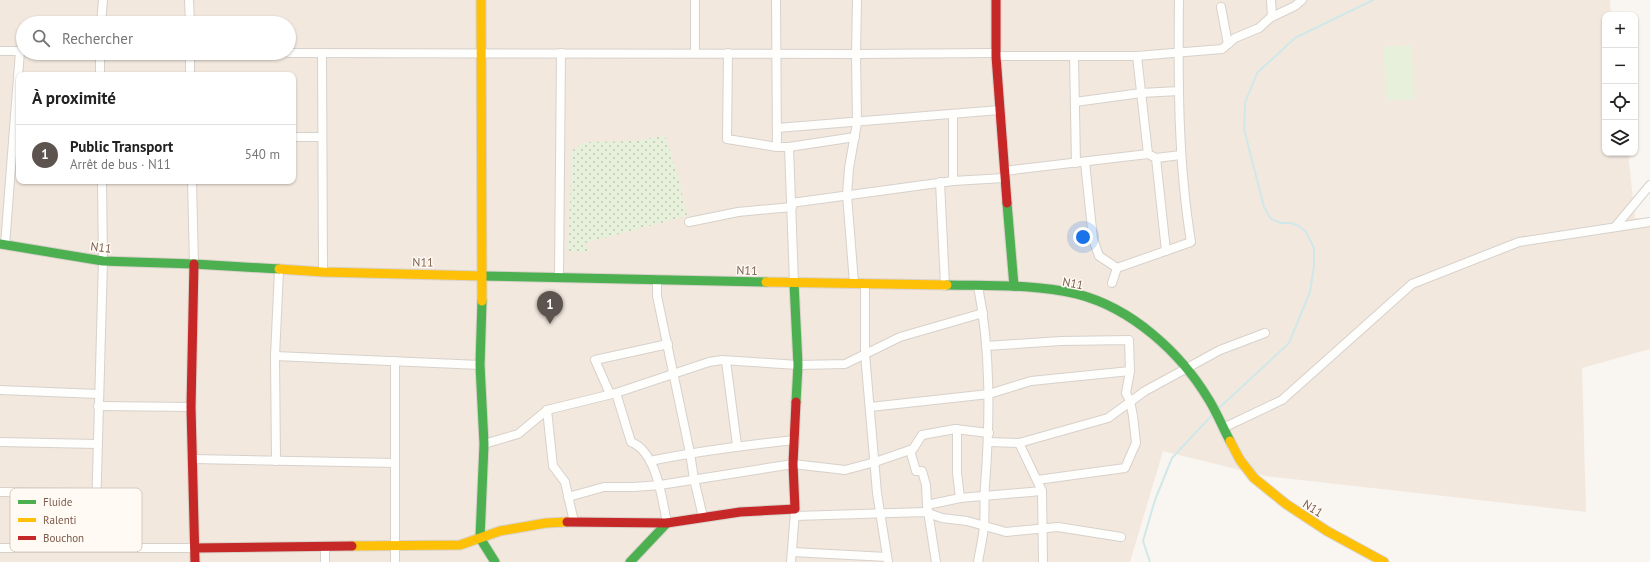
<!DOCTYPE html>
<html lang="fr">
<meta charset="utf-8">
<style>
:root{--surface:#fff;--page:#f2f2f2;--text:#222;--muted:#767676;--line:#e0e0e0;--accent:#5d544f}
body{margin:0;font-family:"PT Sans",sans-serif;background:var(--page);color:var(--text)}
.controls{position:absolute;right:12px;top:12px;display:grid;overflow:hidden;border-radius:8px;box-shadow:0 1px 3px #0004}
.controls button{width:36px;height:36px;display:grid;place-items:center;padding:0;border:0;border-bottom:1px solid var(--line);background:var(--surface);color:var(--text);font:20px sans-serif}
.you{position:absolute;left:1083px;top:237px;width:14px;height:14px;margin:-10px;border:3px solid #fff;border-radius:50%;background:#1a73e8;box-shadow:0 0 0 6px #1a73e833}
.badge{display:grid;place-items:center;width:26px;height:26px;border-radius:50%;background:var(--accent);color:#fff;font-size:13px;font-weight:700}
.pin{position:absolute;translate:-50% -33px;filter:drop-shadow(0 1px 2px #0008)}
.pin::after{content:'';position:absolute;top:21px;width:14px;height:12px;background:inherit;clip-path:polygon(0 0,100% 0,50% 100%)}
.list{margin:0;padding:0;list-style:none}
h2{display:flex;justify-content:space-between;align-items:center;height:52px;margin:0;padding:0 16px;font-size:17px}
h2 small{font-size:13px;font-weight:400;color:var(--muted)}
.list li{display:grid;grid-template-columns:26px 1fr auto;gap:12px;align-items:center;box-sizing:border-box;height:60px;padding:0 16px;border-top:1px solid var(--line)}
.list b{display:block;font-size:15px;white-space:nowrap}
.list p{margin:0;font-size:13px;white-space:nowrap;color:var(--muted)}
.list em{font-size:13px;font-style:normal;color:var(--muted)}
.icon{flex:none;width:22px;height:22px;fill:none;stroke:currentColor;stroke-width:2;stroke-linecap:round;stroke-linejoin:round}
.map{position:relative;flex:none;width:1650px;height:562px;overflow:hidden}
.search{position:absolute;background:var(--surface);box-shadow:0 1px 3px #0004;left:16px;top:16px;width:280px;height:44px;display:flex;align-items:center;gap:10px;box-sizing:border-box;padding:0 14px;border-radius:22px;color:var(--muted);font-size:15px}
.panel{position:absolute;background:var(--surface);box-shadow:0 1px 3px #0004;left:16px;top:72px;width:280px;height:112px;border-radius:8px}
.map>svg:first-child{display:block}
</style>
<div class="map">
<svg width="1650" height="562" viewBox="0 0 1650 562">
<defs>
<pattern id="grass-dots" width="8" height="8" patternUnits="userSpaceOnUse"><rect width="8" height="8" fill="#e7f0db"/><path d="M2 2h.1M6 6h.1" fill="none" stroke="#c0c6b4" stroke-width="1.8" stroke-linecap="round"/></pattern>
</defs>
<rect width="100%" height="100%" fill="#f9f5f0"/>
<path fill="#f2e8de" fill-rule="evenodd" d="M0,0h1610l1,15h-6v138h23l7,65 15,1v130l-68,19 4,144 -321,-36 -102,-25 -33,111h-1130zM23,23h266v30h-266zM19,75h274v106h-274z"/>
<path fill="url(#grass-dots)" d="M665,136l13,40 9,40 -102,27 6,9 -23,-1 3,-74v-26l15,-9 49,-1z"/>
<path fill="#e7f0db" d="M1411,45l4,54 -28,2 -4,-54z"/>
<g fill="none" stroke-linecap="round" stroke-linejoin="round">
<g stroke="#d0e8ea" stroke-width="2">
<path d="M1218,409l71,-66 21,-51 4,-26v-18l-8,-16 -7,-6 -8,-3h-10l-10,-4 -7,-12 -20,-78 1,-26 12,-30 38,-35 78,-38"/>
<path d="M1150,562l-7,-21 12,-41 17,-42 40,-43"/>
</g>
<g stroke="#d7d1cb" stroke-width="10">
<g id="street">
<path d="M189,0l1,23"/>
<path d="M776,0l1,147"/>
<path d="M1271,0l1,17"/>
<path d="M1221,7l7,37"/>
<path d="M101,23l2,-23"/>
<path d="M0,51h23"/>
<path d="M100,53v22"/>
<path d="M190,53v22"/>
<path d="M289,53l567,1 139,-1"/>
<path d="M322,53l1,219"/>
<path d="M695,53v-53"/>
<path d="M728,53l-1,86 50,8h12l66,-10"/>
<path d="M996,56h141l85,-7 13,-11 24,-10 11,-10 25,-12 7,-6"/>
<path d="M1074,56l2,107"/>
<path d="M1137,56l11,98"/>
<path d="M1075,102l66,-9 38,-2"/>
<path d="M777,128l223,-18"/>
<path d="M293,137h29"/>
<path d="M789,147l5,136"/>
<path d="M1156,158l10,93"/>
<path d="M1085,162l8,77 6,17 18,12"/>
<path d="M1004,171l144,-17 8,4 25,-3"/>
<path d="M192,181l2,83"/>
<path d="M953,181v-66"/>
<path d="M940,182l5,104"/>
<path d="M791,203l162,-22 51,-3"/>
<path d="M689,222l49,-10 54,-5"/>
<path d="M1615,227l35,-42"/>
<path d="M5,245l15,-194"/>
<path d="M559,277l2,-224"/>
<path d="M657,279v17l33,157 4,26 9,38"/>
<path d="M854,283l-7,-88 2,-27 8,-45 -1,-69 1,-54"/>
<path d="M1112,283l5,-15 74,-26c-13,-80 -13,-161 -12,-242"/>
<path d="M865,284v70l12,139 11,69"/>
<path d="M986,346l75,-5 68,-1 1,31 -4,22 4,8 3,15 3,27 -11,25 -88,12"/>
<path d="M275,356l205,9"/>
<path d="M726,361l11,84"/>
<path d="M0,390l98,4"/>
<path d="M616,393l15,49c26,10 31,57 36,81"/>
<path d="M610,394l-15,-34 73,-16"/>
<path d="M98,406l93,1"/>
<path d="M870,407l119,-13 42,-13 99,-10"/>
<path d="M547,410l6,56 12,16 9,40"/>
<path d="M1223,428l59,-28 130,-116 107,-42 131,-20"/>
<path d="M957,429v44l3,25"/>
<path d="M0,442l97,2"/>
<path d="M989,442l30,1 89,-25 37,-27 75,-41 45,-17"/>
<path d="M1019,443l23,48 1,71"/>
<path d="M484,444l34,-10 29,-24 69,-17 93,-31 13,-2 76,5 47,-1 55,-27 83,-24"/>
<path d="M910,450l6,21h6l4,14 1,20 9,57"/>
<path d="M193,459l202,4"/>
<path d="M276,461l-1,-105 4,-86"/>
<path d="M650,461c49,-10 96,-16 145,-21"/>
<path d="M0,492l96,1"/>
<path d="M568,497l36,-10h30l26,-2 133,-21 52,6 30,-8 38,-13 9,-14 33,-6 34,4"/>
<path d="M927,505l33,-7 82,-7"/>
<path d="M795,516l130,-4 17,6 25,3 39,11 52,-5 63,10"/>
<path d="M0,548h195"/>
<path d="M95,548l8,-287 -1,-80"/>
<path d="M792,552l95,5"/>
<path d="M325,562v-15"/>
<path d="M395,562v-201"/>
<path d="M791,562l4,-50"/>
<path d="M978,562c2,-12 5,-24 6,-36 1,-13 0,-27 1,-40 5,-67 6,-134 -7,-200"/>
</g>
</g>
<g stroke="#d9d2cb" stroke-width="11">
<g id="fast">
<path d="M1007,203l7,83"/>
<path d="M0,244l103,17 91,3 85,5"/>
<path d="M482,276l284,6"/>
<path d="M794,283l4,82 -2,37"/>
<path d="M947,285c43,1 88,-1 130,9 55,14 104,59 132,106 8,13 14,28 21,41"/>
<path d="M482,301l-2,64 4,79 -4,94 15,24"/>
<path d="M630,562l37,-39"/>
</g>
</g>
<g stroke="#d9d2cb" stroke-width="11">
<g id="slow">
<path d="M481,0l1,301"/>
<path d="M279,269l44,3 159,4"/>
<path d="M766,282l181,3"/>
<path d="M1230,441l10,19 14,18 32,26 41,27 57,31"/>
<path d="M352,546l108,-1 40,-14 46,-8 21,-1"/>
</g>
</g>
<g stroke="#d9d2cb" stroke-width="11">
<g id="jam">
<path d="M996,0v56l11,147"/>
<path d="M194,264l-3,143 4,155"/>
<path d="M567,522l100,1 73,-11 55,-3 -2,-45 3,-62"/>
<path d="M195,548l157,-2"/>
</g>
</g>
<use href="#street" stroke="#fefefd" stroke-width="8"/>
<use href="#fast" stroke="#4caf50" stroke-width="9"/>
<use href="#slow" stroke="#ffc107" stroke-width="9"/>
<use href="#jam" stroke="#c62828" stroke-width="9"/>
</g>
<g text-anchor="middle" dominant-baseline="central" stroke-width="3" stroke-linejoin="round" paint-order="stroke">
<g font-size="12" fill="#7a5c4d" stroke="#fffaf3">
<text transform="translate(101 247) rotate(7)">N11</text>
<text transform="translate(423 262) rotate(1)">N11</text>
<text transform="translate(747 270) rotate(2)">N11</text>
<text transform="translate(1073 283) rotate(11)">N11</text>
<text transform="translate(1313 508) rotate(32)">N11</text>
</g>
</g>
<rect x="10" y="488" width="132" height="64" rx="6" fill="#fffaf3" stroke="#d7cbc1" stroke-width="1"/>
<rect x="18" y="500" width="18" height="4" fill="#4caf50"/>
<rect x="18" y="518" width="18" height="4" fill="#ffc107"/>
<rect x="18" y="536" width="18" height="4" fill="#c62828"/>
<g font-size="11" fill="#7a5c4d">
<text x="43" y="506">Fluide</text>
<text x="43" y="524">Ralenti</text>
<text x="43" y="542">Bouchon</text>
</g>
</svg>
<div class="controls">
<button>+</button>
<button>−</button>
<button><svg class="icon" aria-label="locate" viewBox="0 0 24 24"><circle cx="12" cy="12" r="6"/><path d="M12 2v4M12 18v4M2 12h4M18 12h4"/></svg></button>
<button><svg class="icon" aria-label="layers" viewBox="0 0 24 24"><path d="M12 4l9 5-9 5-9-5zM3 14l9 5 9-5"/></svg></button>
</div>
<div class="you"></div>
<div class="pin badge" style="left:550px;top:324px">1</div>
<div class="search"><svg class="icon" aria-label="search" viewBox="0 0 24 24"><circle cx="10" cy="10" r="6"/><path d="M15 15l6 6"/></svg>Rechercher</div>
<section class="panel">
<h2>À proximité<small></small></h2>
<ul class="list">
<li><span class="badge">1</span><div><b>Public Transport</b><p>Arrêt de bus · N11</p></div><em>540 m</em></li>
</ul>
</section>
</div>
